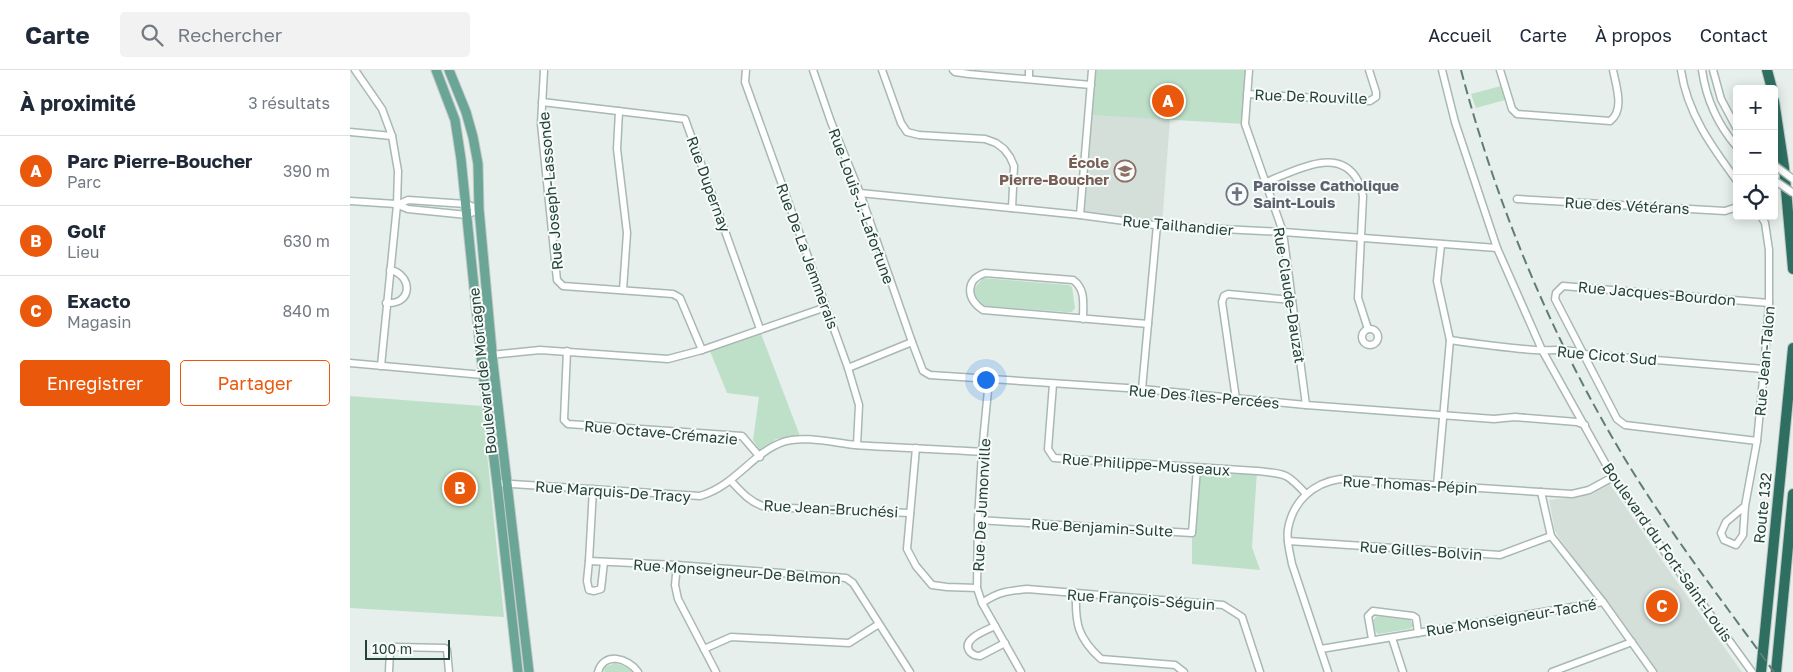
<!DOCTYPE html>
<html lang="fr">
<meta charset="utf-8">
<style>
:root{--surface:#fff;--page:#f2f2f3;--text:#1f2937;--muted:#747a83;--line:#e0e1e3;--accent:#ea580c}
body{margin:0;font-family:"Golos Text",sans-serif;background:var(--page);color:var(--text)}
.controls{position:absolute;right:15px;top:15px;display:grid;overflow:hidden;border-radius:5px;box-shadow:0 2px 12px #0003}
.controls button{width:45px;height:45px;display:grid;place-items:center;padding:0;border:0;border-bottom:1px solid var(--line);background:var(--surface);color:var(--text);font:25px sans-serif}
.scale{position:absolute;left:15px;bottom:12px;width:85px;box-sizing:border-box;padding-left:5px;border:2px solid #24423a;border-top:0;font-size:14px;line-height:18px;white-space:nowrap;color:#24423a;-webkit-text-stroke:4px #f7fbf9;paint-order:stroke}
.you{position:absolute;left:635px;top:309px;width:18px;height:18px;margin:-12px;border:4px solid #fff;border-radius:50%;background:#1a73e8;box-shadow:0 0 0 8px #1a73e833}
.badge{display:grid;place-items:center;width:32px;height:32px;border-radius:50%;background:var(--accent);color:#fff;font-size:16px;font-weight:700}
.pin{position:absolute;translate:-50% -50%;border:2px solid #fff;box-shadow:0 1px 5px #0006}
.list{margin:0;padding:0;list-style:none}
h2{display:flex;justify-content:space-between;align-items:center;height:65px;margin:0;padding:0 20px;font-size:21px}
h2 small{font-size:16px;font-weight:400;color:var(--muted)}
.list li{display:grid;grid-template-columns:32px 1fr auto;gap:15px;align-items:center;box-sizing:border-box;height:70px;padding:0 20px;border-top:1px solid var(--line)}
.list b{display:block;font-size:19px;white-space:nowrap}
.list p{margin:0;font-size:16px;white-space:nowrap;color:var(--muted)}
.list em{font-size:16px;font-style:normal;color:var(--muted)}
.actions{display:flex;gap:10px;padding:15px 20px}
.actions a{flex:1;padding:11px 0;border:1px solid var(--accent);border-radius:5px;text-align:center;font-size:18px;color:var(--accent)}
.actions .main{background:var(--accent);color:#fff}
.icon{flex:none;width:28px;height:28px;fill:none;stroke:currentColor;stroke-width:2;stroke-linecap:round;stroke-linejoin:round}
.map{position:relative;flex:none;width:1443px;height:602px;overflow:hidden}
header{display:flex;align-items:center;gap:30px;box-sizing:border-box;height:70px;padding:0 25px;background:var(--surface);border-bottom:1px solid var(--line)}
header strong{font-size:24px}
nav{display:flex;gap:28px;margin-inline-start:auto;font-size:18px}
.search{width:350px;height:45px;background:var(--page);display:flex;align-items:center;gap:12px;box-sizing:border-box;padding:0 18px;border-radius:5px;color:var(--muted);font-size:19px}
main{display:flex}
aside{flex:1;background:var(--surface)}
.map>svg:first-child{display:block}
</style>
<header>
<strong>Carte</strong>
<div class="search"><svg class="icon" aria-label="search" viewBox="0 0 24 24"><circle cx="10" cy="10" r="6"/><path d="M15 15l6 6"/></svg>Rechercher</div>
<nav><a>Accueil</a><a>Carte</a><a>À propos</a><a>Contact</a></nav>
</header>
<main>
<aside>
<h2>À proximité<small>3 résultats</small></h2>
<ul class="list">
<li><span class="badge">A</span><div><b>Parc Pierre-Boucher</b><p>Parc</p></div><em>390 m</em></li>
<li><span class="badge">B</span><div><b>Golf</b><p>Lieu</p></div><em>630 m</em></li>
<li><span class="badge">C</span><div><b>Exacto</b><p>Magasin</p></div><em>840 m</em></li>
</ul>
<div class="actions"><a class="main">Enregistrer</a><a>Partager</a></div>
</aside>
<div class="map">
<svg width="1443" height="602" viewBox="0 0 1443 602">
<rect width="100%" height="100%" fill="#e6efeb"/>
<g fill="#d4dfda">
<path d="M739,45l81,4 -8,107 -82,-11z"/>
<path d="M1259,413l63,92 70,97h-84l-98,-133 -5,-8 -6,-31 23,-3 19,-5z"/>
</g>
<g fill="#bfe0c8">
<path d="M742,0h157l-4,54 -156,-9z"/>
<path d="M1151,16l4,14 -29,8 -5,-14z"/>
<path d="M633,208l86,7 3,2 3,21 -3,4h-6l-80,-6c-9,-3 -11,-8 -12,-17z"/>
<path d="M410,261l40,105 -24,3 -16,12 -7,-11 6,-43 -32,-4 -17,-42z"/>
<path d="M0,326l132,10 22,211 -154,-9z"/>
<path d="M847,398l60,3 -5,76 8,23 -68,-6v-31z"/>
<path d="M1027,546l33,4 4,6 -5,3 -31,5 -3,-3 -2,-11z"/>
<path d="M265,593l13,4 5,5h-29l1,-5z"/>
</g>
<g fill="none" stroke-linecap="round" stroke-linejoin="round">
<g stroke="#a8b8b2" stroke-width="9">
<g id="minor">
<path d="M5,0l27,39 10,27 6,35 -1,34 -16,161"/>
<path d="M194,0l-3,54 16,156 6,6 110,8 7,4 22,52"/>
<path d="M396,0l-1,12 103,286 11,37 -2,40"/>
<path d="M463,0l18,52 29,71 52,149"/>
<path d="M532,0l19,53 6,9 12,3 66,4 11,4 8,6 6,8 4,9 -2,42"/>
<path d="M603,0l2,2 14,2 122,11"/>
<path d="M899,0l-4,54 38,108 23,173"/>
<path d="M1092,0l13,52 42,126 45,102 71,127 49,71 90,124"/>
<path d="M1150,0l12,39 5,5 93,7c15,-11 6,-35 3,-51"/>
<path d="M1331,0c6,43 31,77 56,111"/>
<path d="M1352,0c4,28 16,55 35,77"/>
<path d="M1363,0l8,29 16,30"/>
<path d="M679,9v-9"/>
<path d="M897,24l123,7 6,-4v-5l-7,-22"/>
<path d="M192,32l143,17 75,210"/>
<path d="M269,41l-2,38 10,84 -4,57"/>
<path d="M0,62l42,4"/>
<path d="M916,112c27,-10 73,-38 92,-1 2,4 4,10 5,15l-5,102 10,31"/>
<path d="M510,123l220,22 82,11 121,6 214,16"/>
<path d="M1167,129l208,12 12,-4"/>
<path d="M0,131l46,3 12,5 59,6 12,-6"/>
<path d="M47,135l11,-5 58,4 13,5"/>
<path d="M730,145l12,-145"/>
<path d="M36,233c28,2 26,-29 4,-33"/>
<path d="M733,249c0,-15 3,-30 -10,-39l-88,-7c-20,7 -19,26 -2,37l165,14"/>
<circle cx="1020" cy="267" r="8"/>
<path d="M1100,270c28,4 56,8 85,10 17,1 33,-2 49,4l180,15"/>
<path d="M217,281l-3,69 4,4 174,12 18,21"/>
<path d="M131,286l59,-6 128,9 34,-9 124,-43"/>
<path d="M0,293l133,12"/>
<path d="M498,298l64,-26 11,29 7,4 212,14 164,16 188,14 21,-2 62,5 8,3"/>
<path d="M639,310l-7,72 -4,68 -1,68 5,15 39,69"/>
<path d="M703,314l-5,65 6,9 203,13c28,3 29,1 49,23"/>
<path d="M792,319l15,-164"/>
<path d="M886,329l-14,-97 2,-6 4,-2 64,6"/>
<path d="M1407,371l-132,-16 -8,-6 -62,-120 1,-6 7,-7 206,17"/>
<path d="M566,378l-9,101 9,17 16,19 15,2 30,1"/>
<path d="M381,411c11,12 19,21 34,26l145,6"/>
<path d="M147,413l203,13c35,-10 52,-43 83,-54 19,-7 52,1 72,3 42,3 85,4 127,7"/>
<path d="M1087,416l13,-146 -13,-59 4,-36"/>
<path d="M243,419l-4,72 88,4 169,13 7,5 57,89"/>
<path d="M1191,422l10,44 52,66 50,70"/>
<path d="M1395,436l-19,16 -5,11 3,7 12,5 7,-10 2,-29 12,-65 7,-72 5,-66v-53l-4,-27 -4,-7"/>
<path d="M628,450l214,13 5,-65"/>
<path d="M938,471l212,14 51,-19"/>
<path d="M239,491l-2,20 2,9 5,1 7,-2 3,-27"/>
<path d="M327,495l-2,20 3,14 38,73"/>
<path d="M726,524c-1,30 2,44 25,65l74,6 9,7"/>
<path d="M632,533c16,-11 25,-12 45,-14l196,16 19,12 18,55"/>
<path d="M645,556c-8,4 -35,13 -25,26 3,3 6,4 10,4l25,-13"/>
<path d="M1042,568l11,34"/>
<path d="M1022,569l-4,-23 5,-5 40,5 3,2 2,15"/>
<path d="M354,579l27,-12 118,6 30,-19"/>
<path d="M971,579l282,-47"/>
<path d="M39,602l1,-21 4,-4 51,1 2,2 2,22"/>
<path d="M248,602c6,-21 30,-14 40,0"/>
<path d="M978,602l-36,-108c-2,-11 -6,-24 -4,-35 5,-28 25,-46 52,-50l232,15 17,-4 24,-13"/>
<path d="M1202,602l80,-30"/>
</g>
</g>
<g stroke="#c2cac8" stroke-width="11">
<g id="major">
<path d="M86,0l19,50 6,39 20,197 16,127 21,189"/>
<path d="M99,0l17,42 7,25 5,27 1,45 14,154 36,309"/>
</g>
</g>
<g stroke="#c2cac8" stroke-width="12">
<g id="highway">
<path d="M1417,0l5,19"/>
<path d="M1424,31l10,66 9,102"/>
<path d="M1411,602l32,-324"/>
<path d="M1426,602l17,-178"/>
</g>
</g>
<use href="#minor" stroke="#fff" stroke-width="6"/>
<use href="#major" stroke="#6aa596" stroke-width="9"/>
<use href="#highway" stroke="#2f6f62" stroke-width="10"/>
<path stroke="#5f7d75" stroke-width="2" stroke-dasharray="10 5" stroke-linecap="butt" d="M1111,0c35,133 88,261 158,379 46,78 102,150 155,223"/>
<g stroke="#a8b8b2" stroke-width="9" stroke-linecap="butt">
<g id="minor-bridge">
<path d="M1424,95l19,14"/>
<path d="M1424,110l19,13"/>
</g>
</g>
<use href="#minor-bridge" stroke="#fff" stroke-width="6"/>
</g>
<defs>
<g id="school-ring" transform="scale(1.125)"><circle r="9.5" fill="#f7fbf9" stroke="#8d6e63" stroke-width="1.5"/><path d="M0-5L7-2L0 1L-7-2ZM-4 1L0 2.5L4 1V4Q0 6-4 4Z" fill="#8d6e63"/></g>
<g id="church-ring" transform="scale(1.125)"><circle r="9.5" fill="#f7fbf9" stroke="#6b7280" stroke-width="1.5"/><path d="M-1.2-6h2.4v3.5h3.3v2.4h-3.3V6h-2.4V-.1h-3.3v-2.4h3.3Z" fill="#6b7280"/></g>
</defs>
<g fill-rule="evenodd">
<use href="#school-ring" x="775" y="101"/>
<use href="#church-ring" x="887" y="124"/>
</g>
<g text-anchor="middle" dominant-baseline="central" stroke-width="4" stroke-linejoin="round" paint-order="stroke">
<g font-size="15" fill="#24423a" stroke="#f7fbf9">
<text transform="translate(961 26) rotate(2)">Rue De Rouville</text>
<text transform="translate(359 114) rotate(70)">Rue Dupernay</text>
<text transform="translate(200 121) rotate(-95)">Rue Joseph-Lassonde</text>
<text transform="translate(1277 135) rotate(3)">Rue des Vétérans</text>
<text transform="translate(512 136) rotate(70)">Rue Louis-J.-Lafortune</text>
<text transform="translate(828 155) rotate(5)">Rue Tailhandier</text>
<text transform="translate(458 186) rotate(70)">Rue De La Jemmerais</text>
<text transform="translate(1307 223) rotate(5)">Rue Jacques-Bourdon</text>
<text transform="translate(940 225) rotate(81)">Rue Claude-Dauzat</text>
<text transform="translate(1257 285) rotate(5)">Rue Cicot Sud</text>
<text transform="translate(1414 291) rotate(-85)">Rue Jean-Talon</text>
<text transform="translate(132 301) rotate(-96)">Boulevard de Mortagne</text>
<text transform="translate(854 326) rotate(5)">Rue Des îles-Percées</text>
<text transform="translate(311 362) rotate(5)">Rue Octave-Crémazie</text>
<text transform="translate(796 394) rotate(4)">Rue Philippe-Musseaux</text>
<text transform="translate(1060 414) rotate(3)">Rue Thomas-Pépin</text>
<text transform="translate(263 421) rotate(4)">Rue Marquis-De Tracy</text>
<text transform="translate(631 435) rotate(-87)">Rue De Jumonville</text>
<text transform="translate(481 438) rotate(3)">Rue Jean-Bruchési</text>
<text transform="translate(1412 438) rotate(-84)">Route 132</text>
<text transform="translate(752 457) rotate(3)">Rue Benjamin-Sulte</text>
<text transform="translate(1071 480) rotate(4)">Rue Gilles-Bolvin</text>
<text transform="translate(1318 482) rotate(55)">Boulevard du Fort-Saint-Louis</text>
<text transform="translate(387 501) rotate(4)">Rue Monseigneur-De Belmon</text>
<text transform="translate(791 529) rotate(4)">Rue François-Séguin</text>
<text transform="translate(1161 547) rotate(-9)">Rue Monseigneur-Taché</text>
</g>
<g font-size="15" font-weight="bold" fill="#785e54" stroke="#f7fbf9" text-anchor="end">
<text x="759" y="92">École<tspan x="759" dy="17">Pierre-Boucher</tspan></text>
</g>
<g font-size="15" font-weight="bold" fill="#5b616d" stroke="#f7fbf9" text-anchor="start">
<text x="903" y="115">Paroisse Catholique<tspan x="903" dy="17">Saint-Louis</tspan></text>
</g>
</g>
</svg>
<div class="controls">
<button>+</button>
<button>−</button>
<button><svg class="icon" aria-label="locate" viewBox="0 0 24 24"><circle cx="12" cy="12" r="6"/><path d="M12 2v4M12 18v4M2 12h4M18 12h4"/></svg></button>
</div>
<div class="scale">100 m</div>
<div class="you"></div>
<div class="pin badge" style="left:818px;top:31px">A</div>
<div class="pin badge" style="left:110px;top:418px">B</div>
<div class="pin badge" style="left:1312px;top:536px">C</div>
</div>
</main>
